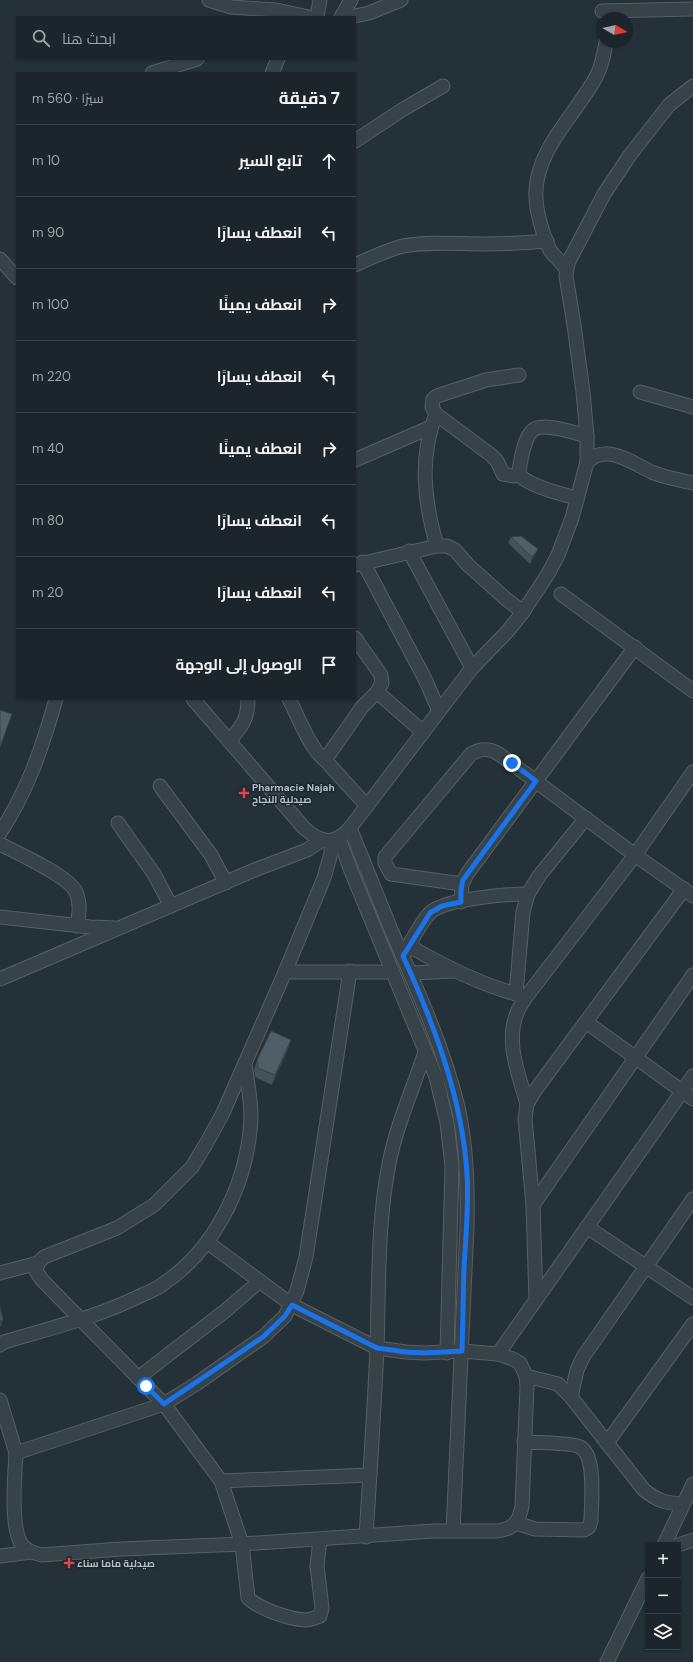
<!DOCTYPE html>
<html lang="ar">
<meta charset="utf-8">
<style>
:root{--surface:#1b252b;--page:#283137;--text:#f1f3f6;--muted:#a0a5a9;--line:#394247}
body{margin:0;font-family:"DM Sans",Cairo,sans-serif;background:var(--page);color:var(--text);direction:rtl}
.controls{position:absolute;right:12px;bottom:12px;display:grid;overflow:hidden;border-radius:0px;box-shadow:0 1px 3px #0004}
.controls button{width:36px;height:36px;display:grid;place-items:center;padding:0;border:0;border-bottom:1px solid var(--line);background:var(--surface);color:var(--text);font:20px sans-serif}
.compass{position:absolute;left:597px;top:12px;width:36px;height:36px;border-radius:50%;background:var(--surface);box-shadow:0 1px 3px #0004;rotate:99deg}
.stop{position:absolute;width:12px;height:12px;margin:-9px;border:3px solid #1a73e8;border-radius:50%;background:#fff}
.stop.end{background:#1a73e8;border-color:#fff;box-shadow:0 1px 4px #0008}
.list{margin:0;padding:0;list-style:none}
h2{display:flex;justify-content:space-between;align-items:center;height:52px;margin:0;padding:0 16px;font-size:17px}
h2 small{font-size:13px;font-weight:400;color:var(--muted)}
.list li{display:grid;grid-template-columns:26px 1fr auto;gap:12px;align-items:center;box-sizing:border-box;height:72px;padding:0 16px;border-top:1px solid var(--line)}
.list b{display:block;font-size:15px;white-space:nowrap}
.list em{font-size:13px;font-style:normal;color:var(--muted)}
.icon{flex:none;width:22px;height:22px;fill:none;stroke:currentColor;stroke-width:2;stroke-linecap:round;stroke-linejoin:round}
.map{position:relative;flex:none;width:693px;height:1662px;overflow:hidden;direction:ltr}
.search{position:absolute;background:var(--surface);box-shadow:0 1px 3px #0004;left:16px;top:16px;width:340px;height:44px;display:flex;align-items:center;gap:10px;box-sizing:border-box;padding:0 14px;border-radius:0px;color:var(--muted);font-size:15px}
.panel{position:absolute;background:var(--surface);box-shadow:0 1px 3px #0004;left:16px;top:72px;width:340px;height:628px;border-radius:0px;direction:rtl}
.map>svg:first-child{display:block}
</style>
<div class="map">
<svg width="693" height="1662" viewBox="0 0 693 1662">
<rect width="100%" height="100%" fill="#243139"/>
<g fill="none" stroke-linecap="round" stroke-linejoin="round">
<g stroke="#556067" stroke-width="15">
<g id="minor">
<path d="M209,0l22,7 45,3 33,7"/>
<path d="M602,11l91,-2"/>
<path d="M317,17l3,-17"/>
<path d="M341,17l10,-17"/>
<path d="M350,17l19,-4 32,-13"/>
<path d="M152,73l45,-14"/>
<path d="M272,73l6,-14"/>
<path d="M355,141l47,-31 41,-24"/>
<path d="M0,259l17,19"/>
<path d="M355,265c15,-7 32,-15 48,-19 28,-5 55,-2 83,-2 20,0 40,-1 61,-3"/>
<path d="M566,269c-5,-7 -11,-12 -16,-19 -5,-9 -8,-21 -11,-32 -16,-58 31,-94 57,-141 6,-11 8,-23 10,-35"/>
<path d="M640,392l53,15"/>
<path d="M436,414c-17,44 -12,87 1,132"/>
<path d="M355,460l76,-33"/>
<path d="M587,462c21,-20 46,2 67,11 13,5 26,7 39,10"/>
<path d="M519,475l-5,1 -11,-2 -6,-13 -6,-6 -55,-41 -4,-7 1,-8 4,-3 49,-16 33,-5"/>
<path d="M577,498c-17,-4 -44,-11 -57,-22l-1,-5c2,-11 4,-29 12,-39 9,-12 43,1 56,4"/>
<path d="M409,551l63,117"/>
<path d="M363,562l62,117 14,32"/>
<path d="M355,565l82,-19h10l8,4 13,15 38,34 17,13"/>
<path d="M561,594l132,97"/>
<path d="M355,638l26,37 1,8 -5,9"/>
<path d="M193,699l111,129c17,15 30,18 46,0l122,-160 35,-36 16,-20 25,-38 10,-19 14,-37 15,-56v-26l-4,-44 -9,-67 -8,-49 2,-13 36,-69 26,-39 39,-50 24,-19"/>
<path d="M289,699c9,17 21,50 36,61"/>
<path d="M229,741c13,-15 19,-21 19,-42"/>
<path d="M160,786l51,69 15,28"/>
<path d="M367,806l-42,-46 37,-53 15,-15 46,40"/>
<path d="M118,823l36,51 17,32"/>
<path d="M350,828c14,35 28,70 42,104 25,57 51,114 66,175 9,40 10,80 9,120l-14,304"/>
<path d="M0,833c28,-43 42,-85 56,-134"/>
<path d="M339,838l12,33 85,206 11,46 5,43 -5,187"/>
<path d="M0,844c17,9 69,32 76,48 5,12 3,22 1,34"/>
<path d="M462,884l-71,-10 -6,-11v-6l86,-103c10,-6 18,-6 28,0l136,101 58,41"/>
<path d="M461,902l1,-18 5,-10 168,-227"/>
<path d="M0,917l90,10 25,1"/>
<path d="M409,946c37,21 72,39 114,50"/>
<path d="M403,956c8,-13 17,-34 28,-44 15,-13 76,-18 97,-18"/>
<path d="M285,972h107"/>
<path d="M410,973l44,-2"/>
<path d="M0,979l257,-110 50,-19 15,-10"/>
<path d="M516,994l7,-82 5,-18 11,-18 47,-58"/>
<path d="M586,1022l107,77"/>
<path d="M527,1104c-8,-29 -22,-61 -10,-91 2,-6 6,-11 9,-16l109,-142 58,-83"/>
<path d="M533,1205l160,-230"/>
<path d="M587,1227l106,71"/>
<path d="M207,1242l85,63 85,43 29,4 18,1 38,-2 36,3 15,5 7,4 6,13 1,11 -5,119c-3,16 -8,23 -25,25h-63l-192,13 -121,5 -80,6c-6,-2 -12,-3 -17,-8 -15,-13 -9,-74 -8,-94l148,-49 32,-20 67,-47 22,-21 12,-25 9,-34 44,-286"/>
<path d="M0,1273l38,-10"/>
<path d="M536,1300l-3,-95 -8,-86 2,-15 7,-12 150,-203"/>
<path d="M0,1345l4,-3c47,-14 94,-25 138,-47 7,-3 15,-6 21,-11 50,-33 81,-95 87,-153 3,-22 -2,-45 -5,-67"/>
<path d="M498,1354l195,-278"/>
<path d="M526,1376l32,8 13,13 73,93c14,11 21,13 39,14"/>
<path d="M138,1378l87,-67 35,-30"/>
<path d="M571,1397l6,-27 6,-13 110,-158"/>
<path d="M0,1400l16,53"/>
<path d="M607,1443l86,-119"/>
<path d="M221,1481l149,-6"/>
<path d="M516,1523l19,6 49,1 5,-3 2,-6c0,-17 6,-65 -11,-74 -10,-5 -44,-4 -56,-5"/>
<path d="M366,1537c4,-63 8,-125 11,-188 2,-61 0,-124 12,-185 7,-38 24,-75 36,-112"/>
<path d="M320,1540l-3,26 5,42 -2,8c-5,2 -10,4 -15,4 -16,-1 -46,-11 -57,-22l-6,-54 -21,-63 -57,-77 -122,-124 -6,-9 2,-8 6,-6 73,-29 37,-23 38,-38 14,-23 17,-31 62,-141 39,-94 7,-25v-12"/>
<path d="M664,1545l29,-61"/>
<path d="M678,1545l15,-5"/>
<path d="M0,1556l31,-4"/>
<path d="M607,1662l41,-84"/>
</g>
</g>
<use href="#minor" stroke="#374249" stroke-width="13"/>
</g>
<g fill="#445159">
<path d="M511,537l27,12 -3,6 -5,9 -22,-21z"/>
<path d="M291,1040l-3,9 -16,36 -17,-8 -1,-7 3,-10z"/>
</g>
<g fill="#374248">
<path d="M538,549l-3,6 -5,9 2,-7z"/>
<path d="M291,1040l-3,9 -16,36 3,-10z"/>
<path d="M3,1320l-2,7h-1v-6z"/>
</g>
<g fill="#4f5e67" stroke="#374248">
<path d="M521,536l17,13 -6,8 -21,-20z"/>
<path d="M0,710l12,4 -12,33z"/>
<path d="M271,1031l20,9 -16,35 -17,-7 -1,-8z"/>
<path d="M0,1307l3,13 -3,1z"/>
</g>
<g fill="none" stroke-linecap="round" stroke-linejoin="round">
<path stroke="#1a73e8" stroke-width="5" d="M146,1386l18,18 99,-67 22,-21 7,-11 85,43 29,4 18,1 38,-2c1,-28 1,-56 2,-84 2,-32 5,-63 3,-94 -5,-75 -33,-149 -64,-217l27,-43 12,-7 19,-4v-12l2,-10 73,-99 -24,-18"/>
</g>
<g fill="#e0444e" stroke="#1c272e" stroke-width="1.5">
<path d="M242 787h4v4h4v4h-4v4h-4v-4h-4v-4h4z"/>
<path d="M67 1557h4v4h4v4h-4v4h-4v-4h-4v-4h4z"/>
</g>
<g text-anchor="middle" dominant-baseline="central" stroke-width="3" stroke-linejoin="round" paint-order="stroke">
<g font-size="10" font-weight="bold" fill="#b2bdc5" stroke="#1c272e" text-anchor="start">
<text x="252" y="787">Pharmacie Najah<tspan x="252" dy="12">صيدلية النجاح</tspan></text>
<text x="77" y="1563">صيدلية ماما سناء</text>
</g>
</g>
</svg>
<div class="controls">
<button>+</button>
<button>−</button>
<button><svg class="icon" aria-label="layers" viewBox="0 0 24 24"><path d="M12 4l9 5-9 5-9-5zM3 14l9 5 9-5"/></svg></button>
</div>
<svg class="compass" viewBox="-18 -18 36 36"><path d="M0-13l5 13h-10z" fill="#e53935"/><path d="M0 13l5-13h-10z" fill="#a0a5a9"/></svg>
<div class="stop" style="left:146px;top:1386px"></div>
<div class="stop end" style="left:512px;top:763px"></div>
<div class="search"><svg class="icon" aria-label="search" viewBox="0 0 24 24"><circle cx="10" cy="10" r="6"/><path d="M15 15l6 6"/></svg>ابحث هنا</div>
<section class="panel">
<h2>7 دقيقة<small>سيرًا · 560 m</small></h2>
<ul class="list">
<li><svg class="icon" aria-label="ahead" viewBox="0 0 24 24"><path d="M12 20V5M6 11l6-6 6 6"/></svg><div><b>تابع السير</b></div><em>10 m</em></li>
<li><svg class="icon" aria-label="left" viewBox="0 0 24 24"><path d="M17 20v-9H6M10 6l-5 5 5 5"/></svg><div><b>انعطف يسارًا</b></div><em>90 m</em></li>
<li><svg class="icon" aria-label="right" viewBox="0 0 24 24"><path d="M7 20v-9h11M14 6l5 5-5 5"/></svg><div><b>انعطف يمينًا</b></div><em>100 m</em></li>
<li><svg class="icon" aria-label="left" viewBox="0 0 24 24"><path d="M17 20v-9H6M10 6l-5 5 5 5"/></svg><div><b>انعطف يسارًا</b></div><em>220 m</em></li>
<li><svg class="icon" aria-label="right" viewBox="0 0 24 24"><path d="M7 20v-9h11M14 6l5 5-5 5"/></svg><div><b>انعطف يمينًا</b></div><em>40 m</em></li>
<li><svg class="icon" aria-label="left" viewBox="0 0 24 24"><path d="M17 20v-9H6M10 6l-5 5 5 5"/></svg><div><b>انعطف يسارًا</b></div><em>80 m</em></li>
<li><svg class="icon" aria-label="left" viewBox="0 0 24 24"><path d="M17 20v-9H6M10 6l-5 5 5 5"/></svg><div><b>انعطف يسارًا</b></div><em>20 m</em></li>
<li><svg class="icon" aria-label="arrive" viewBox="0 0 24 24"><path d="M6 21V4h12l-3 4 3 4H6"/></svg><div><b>الوصول إلى الوجهة</b></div></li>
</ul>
</section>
</div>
